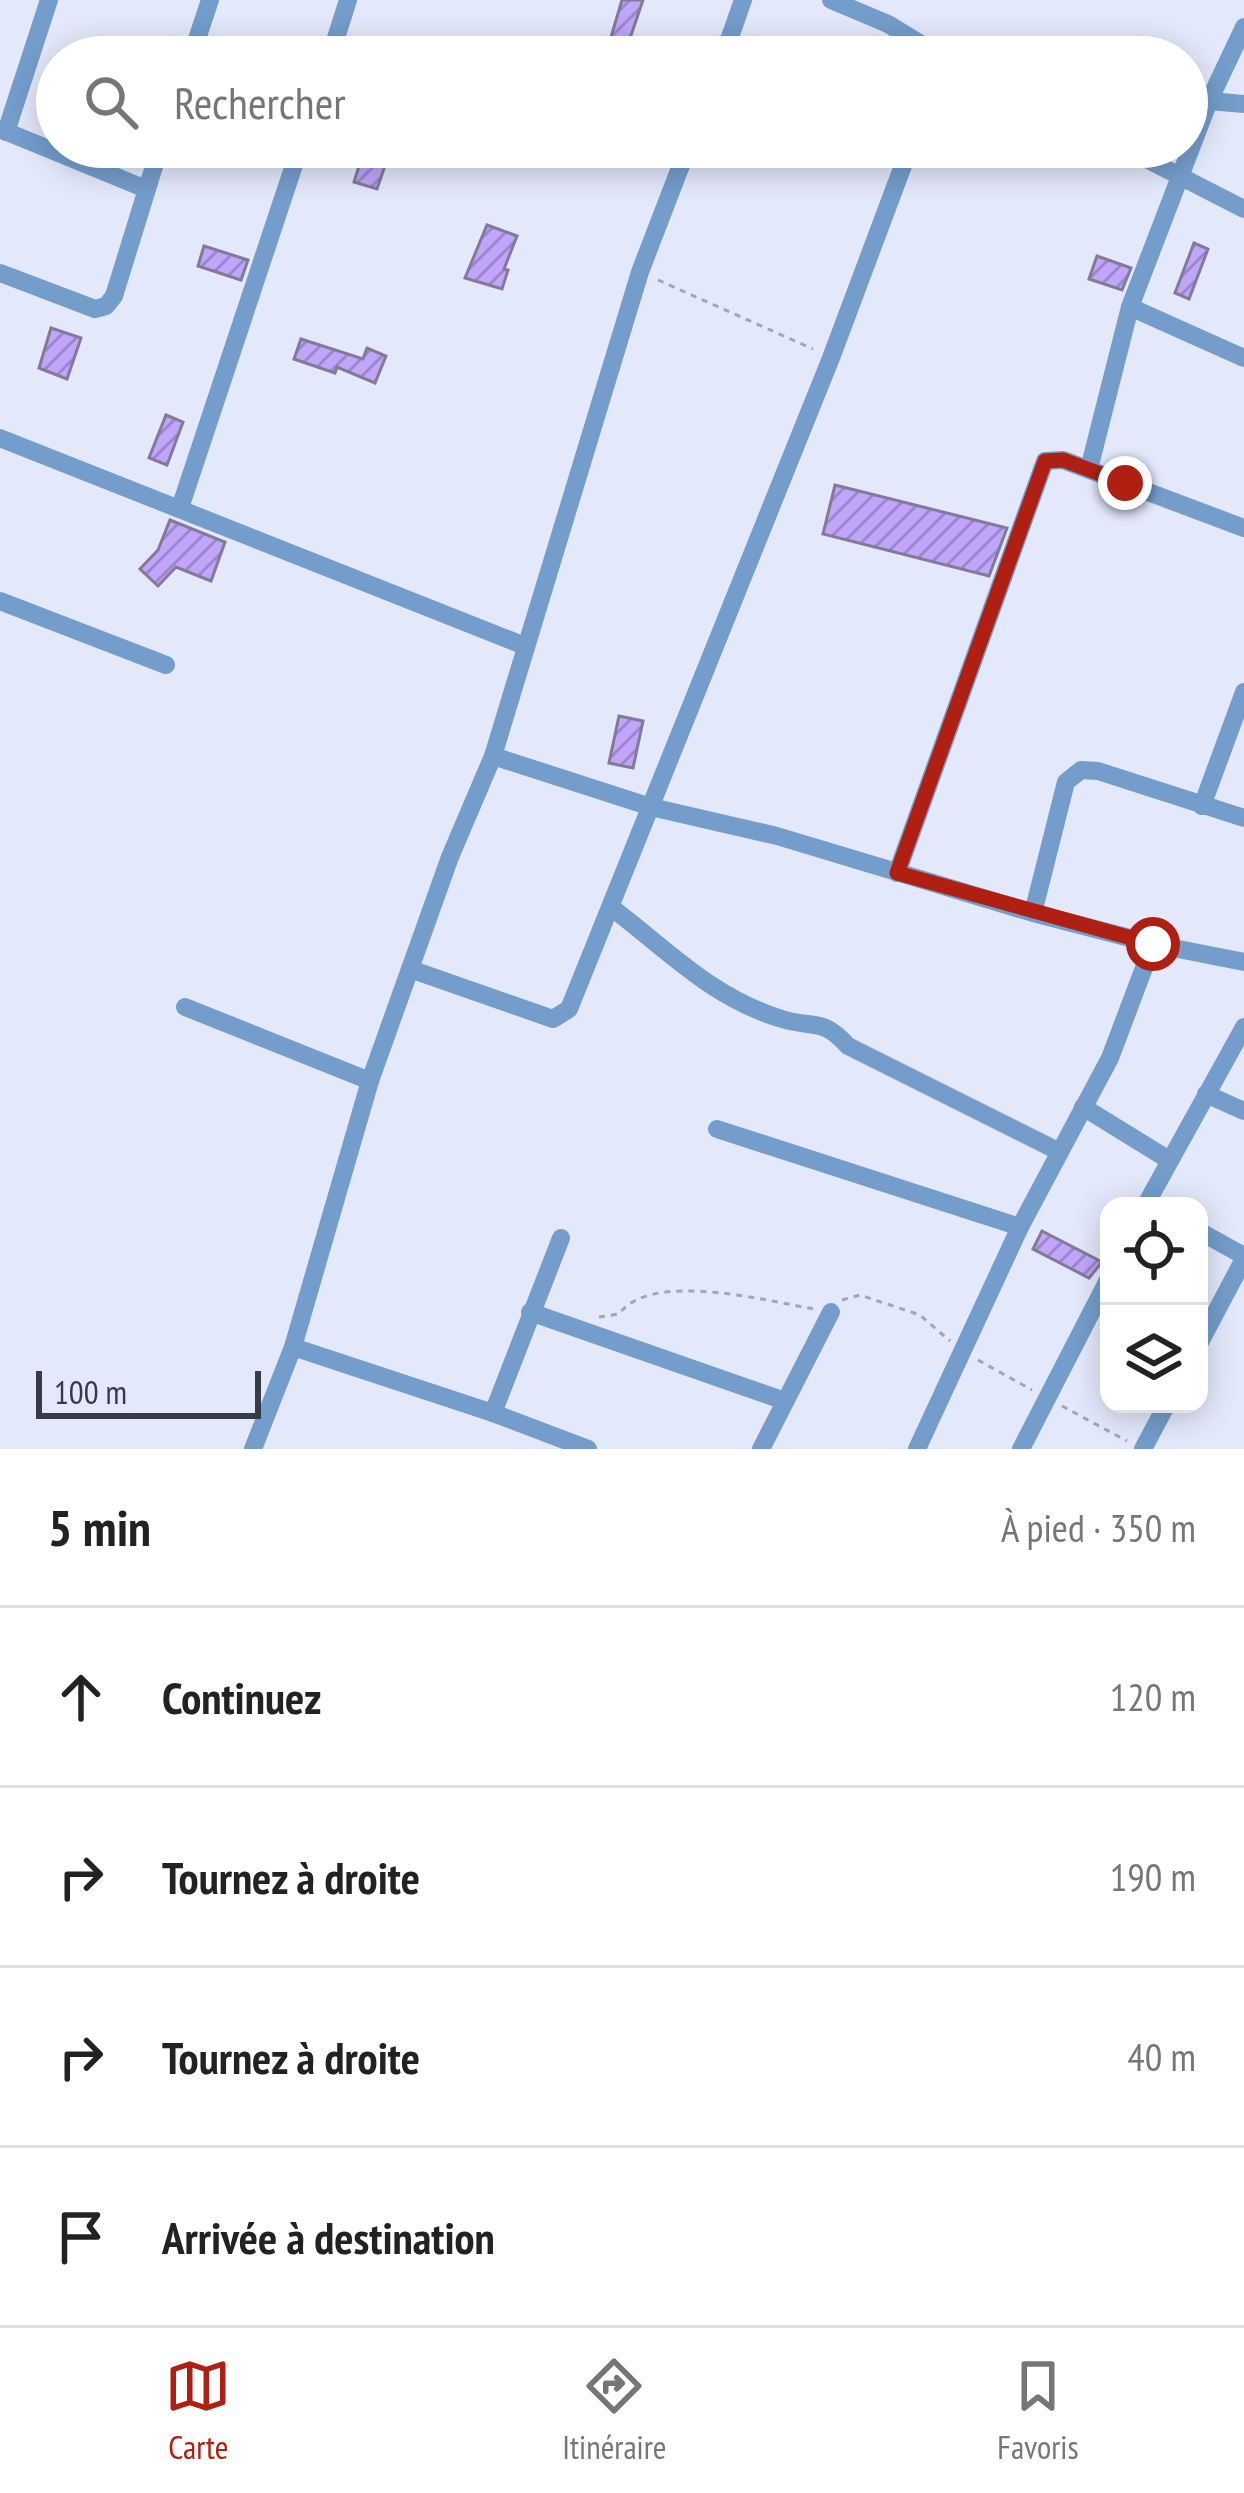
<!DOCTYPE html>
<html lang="fr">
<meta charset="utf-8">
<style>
:root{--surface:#fff;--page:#f6f6f6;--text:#222;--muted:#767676;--line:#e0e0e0;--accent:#af2012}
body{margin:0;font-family:"PT Sans Narrow",sans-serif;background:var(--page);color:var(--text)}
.controls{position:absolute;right:36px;bottom:36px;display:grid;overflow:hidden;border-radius:24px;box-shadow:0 6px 30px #0003}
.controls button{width:108px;height:108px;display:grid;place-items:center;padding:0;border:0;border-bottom:3px solid var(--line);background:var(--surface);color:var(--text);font:60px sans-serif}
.scale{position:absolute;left:36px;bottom:30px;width:225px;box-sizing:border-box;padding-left:12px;border:6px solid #373a47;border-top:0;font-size:33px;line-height:42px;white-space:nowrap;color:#373a47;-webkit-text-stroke:9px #e3e8fb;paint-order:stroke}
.stop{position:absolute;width:36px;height:36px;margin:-27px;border:9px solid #af2012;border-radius:50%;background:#fff}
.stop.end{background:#af2012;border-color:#fff;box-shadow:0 3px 12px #0008}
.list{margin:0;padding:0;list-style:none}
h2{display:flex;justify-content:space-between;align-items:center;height:156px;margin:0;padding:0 48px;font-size:51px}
h2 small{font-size:39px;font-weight:400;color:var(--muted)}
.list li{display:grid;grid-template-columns:78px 1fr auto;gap:36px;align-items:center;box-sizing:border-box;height:180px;padding:0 48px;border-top:3px solid var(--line)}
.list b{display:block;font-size:45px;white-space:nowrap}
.list em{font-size:39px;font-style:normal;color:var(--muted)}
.icon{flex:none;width:66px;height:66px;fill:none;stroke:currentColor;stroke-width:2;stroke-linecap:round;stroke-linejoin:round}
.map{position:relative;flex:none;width:1244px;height:1449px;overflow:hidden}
.search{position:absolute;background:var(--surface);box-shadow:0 6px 30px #0003;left:36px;right:36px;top:36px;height:132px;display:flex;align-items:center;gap:30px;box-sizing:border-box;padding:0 42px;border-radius:66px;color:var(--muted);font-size:45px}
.sheet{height:876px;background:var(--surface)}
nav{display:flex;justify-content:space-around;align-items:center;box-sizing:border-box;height:168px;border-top:3px solid var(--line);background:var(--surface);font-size:33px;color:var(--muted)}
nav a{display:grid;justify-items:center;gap:6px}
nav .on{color:var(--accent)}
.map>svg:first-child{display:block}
</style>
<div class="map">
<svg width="1244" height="1449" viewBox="0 0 1244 1449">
<defs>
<pattern id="building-hatch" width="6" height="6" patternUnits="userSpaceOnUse" patternTransform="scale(3)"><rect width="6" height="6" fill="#c0a5fa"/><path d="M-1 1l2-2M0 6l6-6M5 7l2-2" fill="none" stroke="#9d87cc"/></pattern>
</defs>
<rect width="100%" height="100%" fill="#e3e8fb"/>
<g fill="url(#building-hatch)" stroke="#827a97" stroke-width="3">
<path d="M622,0h21l-18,53 -17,-6z"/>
<path d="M365,147l24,7 -12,35 -23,-7z"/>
<path d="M487,225l30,11 -13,33 4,1 -6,19 -37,-11z"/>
<path d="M1194,243l14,6 -19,50 -14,-6z"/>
<path d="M204,246l44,14 -7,20 -43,-14z"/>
<path d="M1097,256l34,12 -9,22 -33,-11z"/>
<path d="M51,328l30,10 -14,41 -28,-11z"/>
<path d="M301,339l62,20 4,-11 19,8 -11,27 -38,-16 -2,6 -41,-14z"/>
<path d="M166,415l17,7 -16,43 -18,-7z"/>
<path d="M835,485l172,43 -18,48 -166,-42z"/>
<path d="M170,520l55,22 -14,39 -35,-14 -18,19 -18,-17 18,-19z"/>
<path d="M619,716l24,5 -10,47 -24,-5z"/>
<path d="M1042,1231l60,31 -13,16 -56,-29z"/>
</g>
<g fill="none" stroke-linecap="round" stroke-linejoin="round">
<g stroke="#a1a6b6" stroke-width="3" stroke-dasharray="6 6" stroke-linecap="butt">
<path d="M658,280l155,69"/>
<path d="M842,1300l18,-5 60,20 30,26"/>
<path d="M599,1317l20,-3c32,-44 148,-13 195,-5"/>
<path d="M978,1360l54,30"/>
<path d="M1062,1406l65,35"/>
</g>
<g stroke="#749dcb" stroke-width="18">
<path d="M831,0l57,24 54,33"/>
<path d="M191,57l19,-57"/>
<path d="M330,57l18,-57"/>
<path d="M723,57l20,-57"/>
<path d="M1209,101l35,3"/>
<path d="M0,129l146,60"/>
<path d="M6,132l43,-132"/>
<path d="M1123,147l121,62"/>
<path d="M0,273l95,36 11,-3 8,-10 46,-149"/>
<path d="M1130,307l114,51"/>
<path d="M0,438l525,208"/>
<path d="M1089,469l41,-162 79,-206 35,-74"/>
<path d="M180,508l120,-361"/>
<path d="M0,601l166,64"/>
<path d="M493,756l158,51 126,29 256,77 120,31 91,18"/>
<path d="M1202,806l42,-114"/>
<path d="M897,873l148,-412 18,-1 181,68"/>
<path d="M612,908c57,43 100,90 170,111 33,10 40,-2 66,27l212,106"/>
<path d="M1033,913l33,-131 15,-12 17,1 146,47"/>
<path d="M410,969l143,50 16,-10 262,-651 79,-211"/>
<path d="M185,1007l185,74"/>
<path d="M1206,1094l38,17"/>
<path d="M1083,1107l86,53"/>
<path d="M717,1129l303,98"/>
<path d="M1145,1206l99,-179"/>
<path d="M1199,1231l45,25"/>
<path d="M530,1312l255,89"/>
<path d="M1199,1344l45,-85"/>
<path d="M293,1347l200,66 95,36"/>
<path d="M493,1413l68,-175"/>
<path d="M253,1449l40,-102 77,-266 80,-224 43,-101 147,-484 48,-125"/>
<path d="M761,1449l70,-137"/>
<path d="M917,1449l103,-222 90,-169 43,-114"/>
<path d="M1021,1449l88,-171"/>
<path d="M1143,1449l24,-45"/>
</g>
</g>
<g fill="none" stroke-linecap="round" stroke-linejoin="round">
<path stroke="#af2012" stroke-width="15" d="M1125,483l-62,-23 -18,1 -148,412 256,71"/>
</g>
</svg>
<div class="controls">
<button><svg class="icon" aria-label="locate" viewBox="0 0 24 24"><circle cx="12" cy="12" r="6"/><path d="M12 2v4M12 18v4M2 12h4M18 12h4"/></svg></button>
<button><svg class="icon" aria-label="layers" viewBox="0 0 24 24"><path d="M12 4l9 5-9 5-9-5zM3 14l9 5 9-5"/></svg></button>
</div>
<div class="scale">100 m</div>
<div class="stop" style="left:1153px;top:944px"></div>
<div class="stop end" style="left:1125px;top:483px"></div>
<div class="search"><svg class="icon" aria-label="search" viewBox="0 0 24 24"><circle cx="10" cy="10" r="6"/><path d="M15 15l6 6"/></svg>Rechercher</div>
</div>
<section class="sheet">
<h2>5 min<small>À pied · 350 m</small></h2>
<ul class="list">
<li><svg class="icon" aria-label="ahead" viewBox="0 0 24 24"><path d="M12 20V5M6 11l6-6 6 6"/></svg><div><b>Continuez</b></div><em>120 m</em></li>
<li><svg class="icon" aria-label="right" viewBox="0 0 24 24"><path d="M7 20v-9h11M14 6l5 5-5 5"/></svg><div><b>Tournez à droite</b></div><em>190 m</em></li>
<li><svg class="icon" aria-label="right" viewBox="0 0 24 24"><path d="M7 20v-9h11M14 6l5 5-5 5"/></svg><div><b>Tournez à droite</b></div><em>40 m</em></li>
<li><svg class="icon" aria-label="arrive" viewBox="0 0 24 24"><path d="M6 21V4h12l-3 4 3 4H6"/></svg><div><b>Arrivée à destination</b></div></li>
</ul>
</section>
<nav>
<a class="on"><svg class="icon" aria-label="map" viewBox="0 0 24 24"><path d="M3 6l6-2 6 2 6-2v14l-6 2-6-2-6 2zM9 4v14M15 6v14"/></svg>Carte</a>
<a><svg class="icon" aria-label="directions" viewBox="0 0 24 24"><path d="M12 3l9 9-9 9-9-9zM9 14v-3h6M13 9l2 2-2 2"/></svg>Itinéraire</a>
<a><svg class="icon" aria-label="saved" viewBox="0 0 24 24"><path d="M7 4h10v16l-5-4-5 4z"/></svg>Favoris</a>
</nav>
